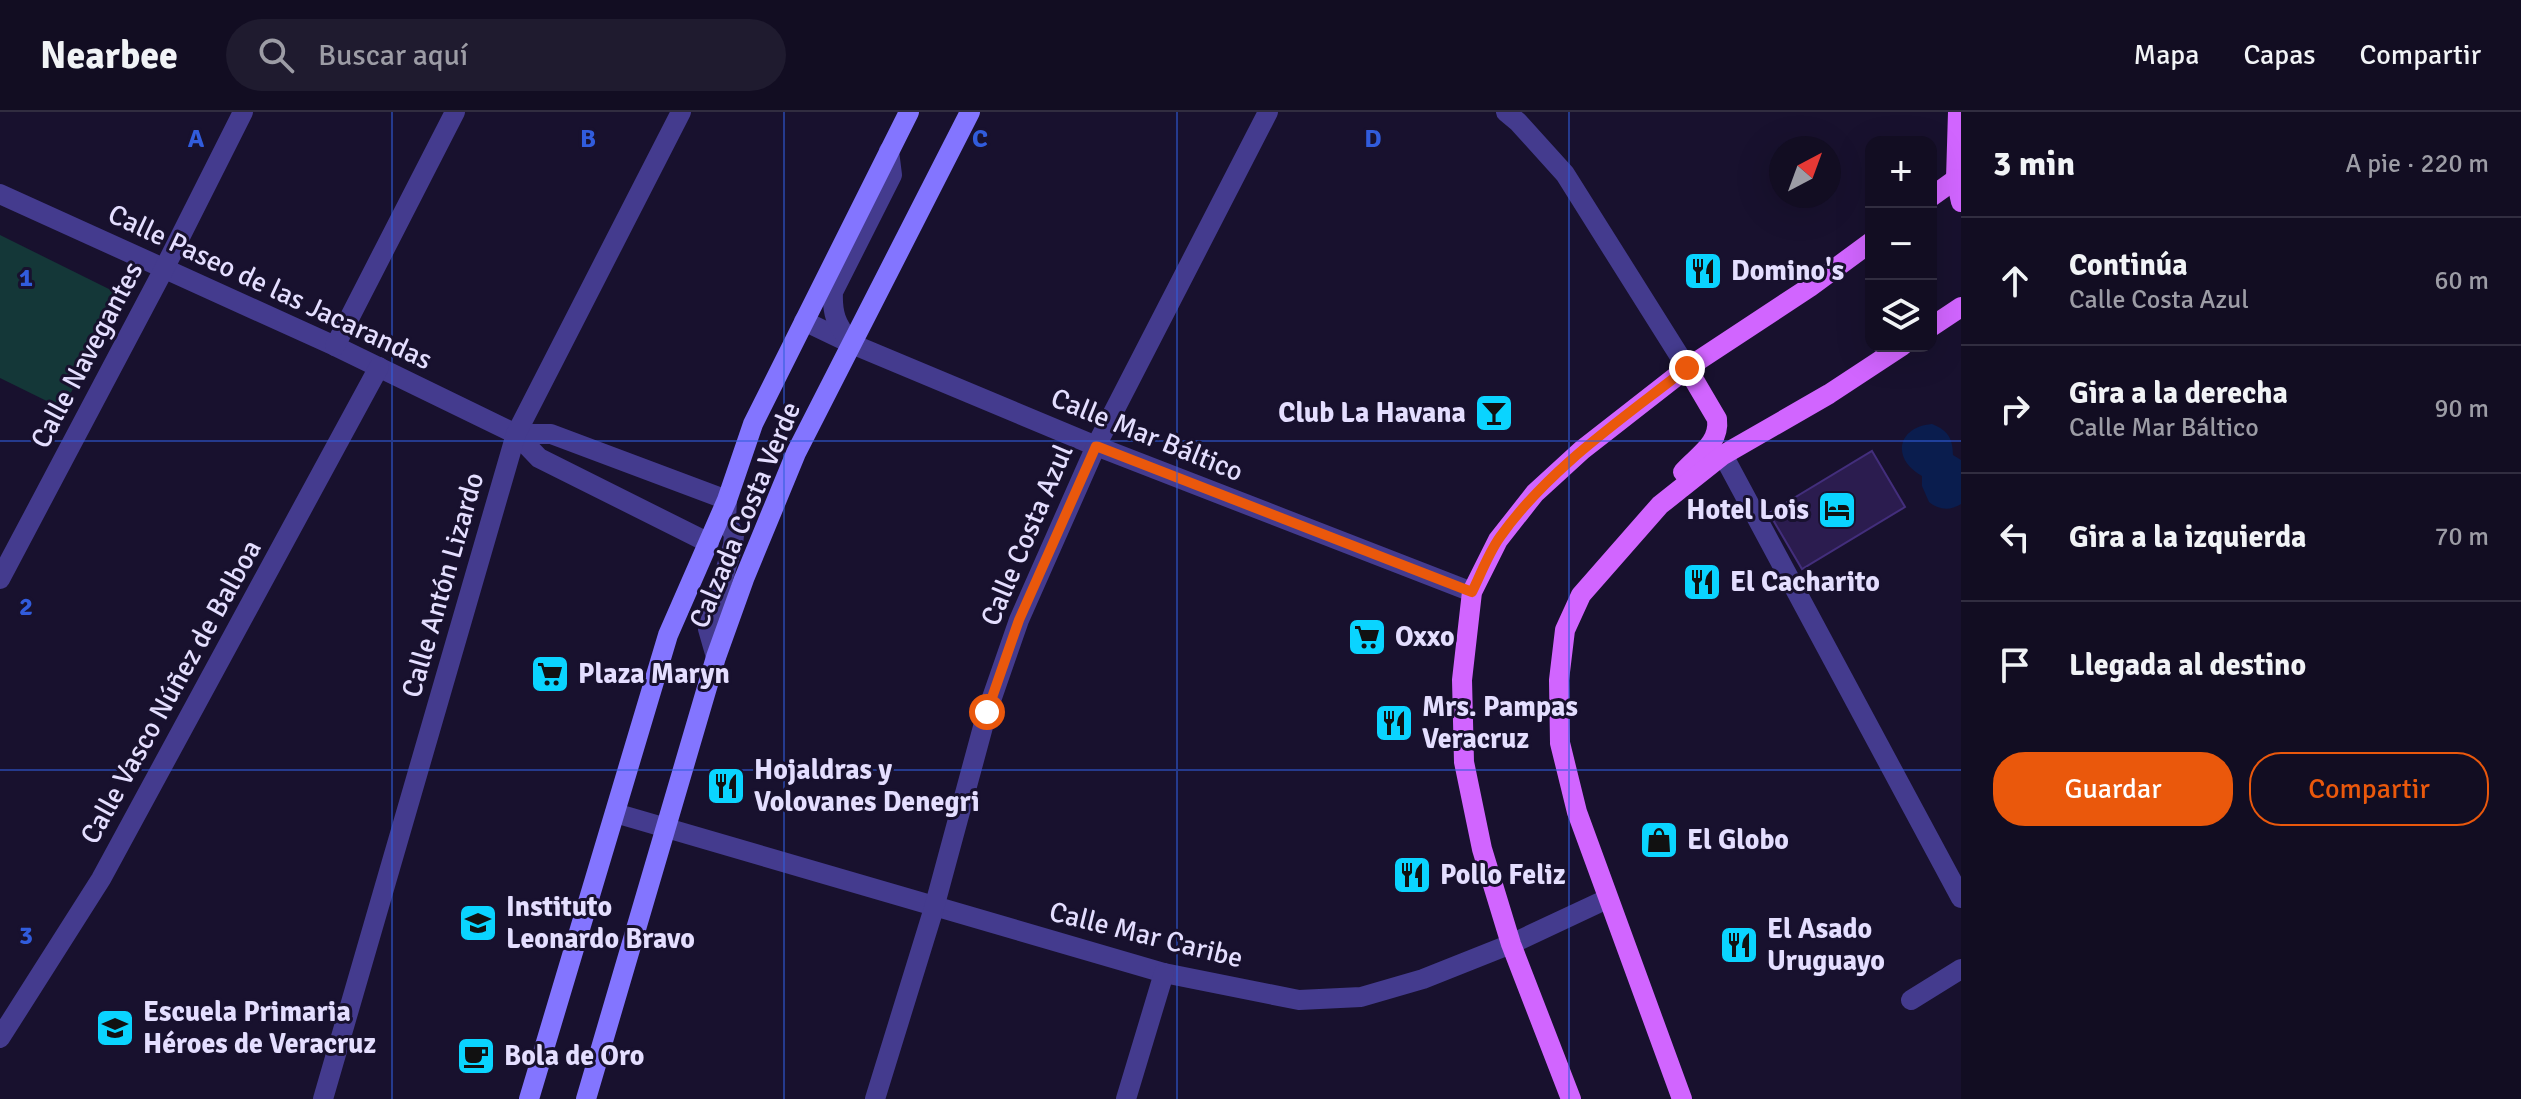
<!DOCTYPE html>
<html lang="es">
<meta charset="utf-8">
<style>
:root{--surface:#120d22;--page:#1f1b2f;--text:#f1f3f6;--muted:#9c9ca5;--line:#312d40;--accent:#ea580c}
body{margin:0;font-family:Signika,sans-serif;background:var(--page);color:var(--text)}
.controls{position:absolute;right:24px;top:24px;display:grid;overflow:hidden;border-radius:16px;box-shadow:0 8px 32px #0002}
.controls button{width:72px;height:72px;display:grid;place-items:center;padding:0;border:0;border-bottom:2px solid var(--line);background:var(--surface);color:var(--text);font:40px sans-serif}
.compass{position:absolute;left:1769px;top:24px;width:72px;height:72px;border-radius:50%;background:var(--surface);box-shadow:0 8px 32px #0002;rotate:41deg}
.stop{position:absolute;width:24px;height:24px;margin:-18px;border:6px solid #ea580c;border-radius:50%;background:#fff}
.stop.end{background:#ea580c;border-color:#fff;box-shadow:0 2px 8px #0008}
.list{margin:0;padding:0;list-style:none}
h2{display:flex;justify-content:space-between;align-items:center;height:104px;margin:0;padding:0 32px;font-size:34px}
h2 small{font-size:26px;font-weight:400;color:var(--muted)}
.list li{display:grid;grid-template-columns:52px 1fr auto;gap:24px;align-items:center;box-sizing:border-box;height:128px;padding:0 32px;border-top:2px solid var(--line)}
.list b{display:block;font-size:30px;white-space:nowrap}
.list p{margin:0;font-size:26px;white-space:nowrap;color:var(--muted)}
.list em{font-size:26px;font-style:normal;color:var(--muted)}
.actions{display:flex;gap:16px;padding:24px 32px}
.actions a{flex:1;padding:18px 0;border:2px solid var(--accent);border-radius:32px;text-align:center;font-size:28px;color:var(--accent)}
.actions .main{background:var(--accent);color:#fff}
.icon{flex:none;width:44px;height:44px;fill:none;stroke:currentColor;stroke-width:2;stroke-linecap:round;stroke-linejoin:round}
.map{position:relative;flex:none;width:1961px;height:987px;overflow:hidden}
header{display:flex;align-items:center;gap:48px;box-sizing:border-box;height:112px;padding:0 40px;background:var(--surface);border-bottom:2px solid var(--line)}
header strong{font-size:38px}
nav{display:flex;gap:44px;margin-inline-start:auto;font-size:28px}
.search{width:560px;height:72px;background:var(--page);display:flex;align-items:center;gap:20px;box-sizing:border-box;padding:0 28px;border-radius:44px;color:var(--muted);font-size:30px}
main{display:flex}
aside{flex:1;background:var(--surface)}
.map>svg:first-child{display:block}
</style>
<header>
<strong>Nearbee</strong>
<div class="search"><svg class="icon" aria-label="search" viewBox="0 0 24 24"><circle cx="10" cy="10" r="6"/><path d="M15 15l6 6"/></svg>Buscar aquí</div>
<nav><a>Mapa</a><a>Capas</a><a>Compartir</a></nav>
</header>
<main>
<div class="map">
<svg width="1961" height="987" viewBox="0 0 1961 987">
<rect width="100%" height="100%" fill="#18112e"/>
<path fill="#143738" d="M0,123l119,59 -56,115 -63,-31z"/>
<path fill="#0a1d4e" d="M1932,312c16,6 21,15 21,31l8,5v44c-11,7 -22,6 -32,-2l-7,-16v-10c-31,-17 -25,-49 10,-52z"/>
<path fill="#2b1c4f" stroke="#432e7c" stroke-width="2" d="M1872,339l33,56 -103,62 -33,-56z"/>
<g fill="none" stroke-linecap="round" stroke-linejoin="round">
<g stroke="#443b8e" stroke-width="20">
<path d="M1506,0l12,10 47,52 122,194"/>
<path d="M0,82l335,152 181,88 23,24 170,85"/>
<path d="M804,209l48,23 244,102 376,146"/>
<path d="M849,228c-13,-16 -17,-27 -16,-48l59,-117 -3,-24"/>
<path d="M335,234l120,-234"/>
<path d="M516,322h35l176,66 -1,20 8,15 -1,10 -25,84 8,28"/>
<path d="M1723,343l238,443"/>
<path d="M0,467l164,-310 79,-157"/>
<path d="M615,701l549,160 135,27 62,-3 62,-18 88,-35 96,-45"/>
<path d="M1911,888l50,-31"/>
<path d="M0,926l101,-159 278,-512"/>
<path d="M323,987l193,-665 165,-322"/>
<path d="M875,987l59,-191 53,-196 32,-92 77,-174 172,-334"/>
<path d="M1126,987l38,-126"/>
</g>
<g stroke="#8375ff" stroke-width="20">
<path d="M529,987l139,-464 59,-135 26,-76 156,-312"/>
<path d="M586,987l130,-442 28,-78 52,-126 174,-341"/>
</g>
<g stroke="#d165ff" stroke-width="20">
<path d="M1958,0l-2,67 5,23"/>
<path d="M1931,85l25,-18"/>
<path d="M1931,215l30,-20"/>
<path d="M1683,360c15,-17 37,-28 34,-53l-30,-51"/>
<path d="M1571,987l-60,-155 -29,-95 -18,-87 -2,-82 10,-88 26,-52 37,-47 47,-43 105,-82 123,-81 61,-45"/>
<path d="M1682,987l-105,-287 -17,-69 -1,-63 6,-50 16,-35 79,-90 63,-50 106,-61 73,-48"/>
</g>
</g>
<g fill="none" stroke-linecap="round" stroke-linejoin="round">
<path stroke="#ea580c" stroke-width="10" d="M987,600l32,-92 77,-174 376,146c9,-18 16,-38 28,-55 49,-69 121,-117 187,-169"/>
</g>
<path fill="none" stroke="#315cdc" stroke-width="2" stroke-opacity="0.55" d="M392,0v987M784,0v987M1177,0v987M1569,0v987M0,329h1961M0,658h1961"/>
<defs>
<g id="restaurant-square" transform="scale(2)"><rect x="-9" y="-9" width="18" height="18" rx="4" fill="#0ad4ff" stroke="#18112e"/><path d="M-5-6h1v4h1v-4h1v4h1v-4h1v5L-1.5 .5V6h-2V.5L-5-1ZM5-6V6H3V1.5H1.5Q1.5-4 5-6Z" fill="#111"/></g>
<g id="bar-square" transform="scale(2)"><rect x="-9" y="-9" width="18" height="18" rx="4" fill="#0ad4ff" stroke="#18112e"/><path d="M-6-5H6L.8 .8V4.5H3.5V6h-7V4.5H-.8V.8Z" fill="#111"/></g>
<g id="hotel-square" transform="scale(2)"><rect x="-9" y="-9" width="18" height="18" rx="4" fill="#0ad4ff" stroke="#18112e"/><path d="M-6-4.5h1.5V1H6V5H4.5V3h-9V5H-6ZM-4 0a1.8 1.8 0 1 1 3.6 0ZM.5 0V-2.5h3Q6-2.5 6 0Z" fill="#111"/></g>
<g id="supermarket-square" transform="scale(2)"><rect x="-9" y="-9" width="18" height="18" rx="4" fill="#0ad4ff" stroke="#18112e"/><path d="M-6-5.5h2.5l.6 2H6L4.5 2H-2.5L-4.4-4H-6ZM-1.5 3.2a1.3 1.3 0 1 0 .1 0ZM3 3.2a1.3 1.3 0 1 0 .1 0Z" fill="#111"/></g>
<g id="shop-square" transform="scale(2)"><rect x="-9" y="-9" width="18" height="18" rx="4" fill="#0ad4ff" stroke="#18112e"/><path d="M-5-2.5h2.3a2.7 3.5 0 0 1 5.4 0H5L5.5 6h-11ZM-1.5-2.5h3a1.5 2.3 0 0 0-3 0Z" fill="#111"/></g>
<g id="school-square" transform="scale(2)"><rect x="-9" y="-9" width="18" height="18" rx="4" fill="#0ad4ff" stroke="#18112e"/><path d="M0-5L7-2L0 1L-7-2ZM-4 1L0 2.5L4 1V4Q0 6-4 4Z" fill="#111"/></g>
<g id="cafe-square" transform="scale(2)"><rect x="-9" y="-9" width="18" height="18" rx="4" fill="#0ad4ff" stroke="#18112e"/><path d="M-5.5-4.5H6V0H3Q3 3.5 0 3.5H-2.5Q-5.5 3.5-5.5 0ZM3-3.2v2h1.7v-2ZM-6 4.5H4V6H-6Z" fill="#111"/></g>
</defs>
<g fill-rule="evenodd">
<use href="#restaurant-square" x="1703" y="159"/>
<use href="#bar-square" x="1494" y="301"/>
<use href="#hotel-square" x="1837" y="398"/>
<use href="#restaurant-square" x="1702" y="470"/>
<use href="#supermarket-square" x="1367" y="525"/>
<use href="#supermarket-square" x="550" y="562"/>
<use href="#restaurant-square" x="1394" y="611"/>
<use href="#restaurant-square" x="726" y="674"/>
<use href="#shop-square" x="1659" y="728"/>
<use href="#restaurant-square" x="1412" y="763"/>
<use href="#school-square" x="478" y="811"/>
<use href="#restaurant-square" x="1739" y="833"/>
<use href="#school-square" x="115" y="916"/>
<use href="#cafe-square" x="476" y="944"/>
</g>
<g text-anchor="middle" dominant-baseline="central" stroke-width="6" stroke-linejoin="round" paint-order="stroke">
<g font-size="28" font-weight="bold" fill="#e4deff" stroke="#18112e" text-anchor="start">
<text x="1731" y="159">Domino's</text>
<text x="1466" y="301" text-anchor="end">Club La Havana</text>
<text x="1809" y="398" text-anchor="end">Hotel Lois</text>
<text x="1730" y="470">El Cacharito</text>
<text x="1395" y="525">Oxxo</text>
<text x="578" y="562">Plaza Maryn</text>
<text x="1422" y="595">Mrs. Pampas<tspan x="1422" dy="32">Veracruz</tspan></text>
<text x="754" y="658">Hojaldras y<tspan x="754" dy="32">Volovanes Denegri</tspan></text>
<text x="1687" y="728">El Globo</text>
<text x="1440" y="763">Pollo Feliz</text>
<text x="506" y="795">Instituto<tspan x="506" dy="32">Leonardo Bravo</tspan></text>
<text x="1767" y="817">El Asado<tspan x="1767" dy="32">Uruguayo</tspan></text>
<text x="143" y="900">Escuela Primaria<tspan x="143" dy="32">Héroes de Veracruz</tspan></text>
<text x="504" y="944">Bola de Oro</text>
</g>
<g font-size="28" fill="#e4deff" stroke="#18112e">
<text transform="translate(270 175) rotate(25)">Calle Paseo de las Jacarandas</text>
<text transform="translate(87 243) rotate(-62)">Calle Navegantes</text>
<text transform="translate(1147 323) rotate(22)">Calle Mar Báltico</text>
<text transform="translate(745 403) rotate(-67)">Calzada Costa Verde</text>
<text transform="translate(1027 423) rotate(-67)">Calle Costa Azul</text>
<text transform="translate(443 473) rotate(-74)">Calle Antón Lizardo</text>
<text transform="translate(171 580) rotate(-61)">Calle Vasco Núñez de Balboa</text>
<text transform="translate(1146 823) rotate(14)">Calle Mar Caribe</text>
</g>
</g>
<g font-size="26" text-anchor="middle" font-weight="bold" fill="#315cdc" stroke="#18112e" stroke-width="6" stroke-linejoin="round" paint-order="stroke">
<text x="196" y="35">A</text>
<text x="588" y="35">B</text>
<text x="980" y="35">C</text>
<text x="1373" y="35">D</text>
<text x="26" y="174">1</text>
<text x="26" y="503">2</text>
<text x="26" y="832">3</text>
</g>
</svg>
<div class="controls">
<button>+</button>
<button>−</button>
<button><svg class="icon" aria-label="layers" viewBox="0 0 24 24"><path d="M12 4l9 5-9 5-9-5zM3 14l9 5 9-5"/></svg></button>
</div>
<svg class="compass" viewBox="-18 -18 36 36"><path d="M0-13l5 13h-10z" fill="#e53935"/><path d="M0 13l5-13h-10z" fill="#9c9ca5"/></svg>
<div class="stop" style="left:987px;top:600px"></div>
<div class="stop end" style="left:1687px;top:256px"></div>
</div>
<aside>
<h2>3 min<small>A pie · 220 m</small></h2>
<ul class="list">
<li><svg class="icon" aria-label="ahead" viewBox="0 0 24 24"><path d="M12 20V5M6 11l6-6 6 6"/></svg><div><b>Continúa</b><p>Calle Costa Azul</p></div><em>60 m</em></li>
<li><svg class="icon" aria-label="right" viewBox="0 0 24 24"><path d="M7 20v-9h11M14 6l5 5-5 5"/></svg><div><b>Gira a la derecha</b><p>Calle Mar Báltico</p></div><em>90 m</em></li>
<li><svg class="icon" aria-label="left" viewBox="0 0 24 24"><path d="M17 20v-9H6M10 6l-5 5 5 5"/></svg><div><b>Gira a la izquierda</b></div><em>70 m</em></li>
<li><svg class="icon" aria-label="arrive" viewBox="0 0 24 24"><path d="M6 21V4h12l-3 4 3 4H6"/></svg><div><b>Llegada al destino</b></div></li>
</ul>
<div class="actions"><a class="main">Guardar</a><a>Compartir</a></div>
</aside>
</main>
